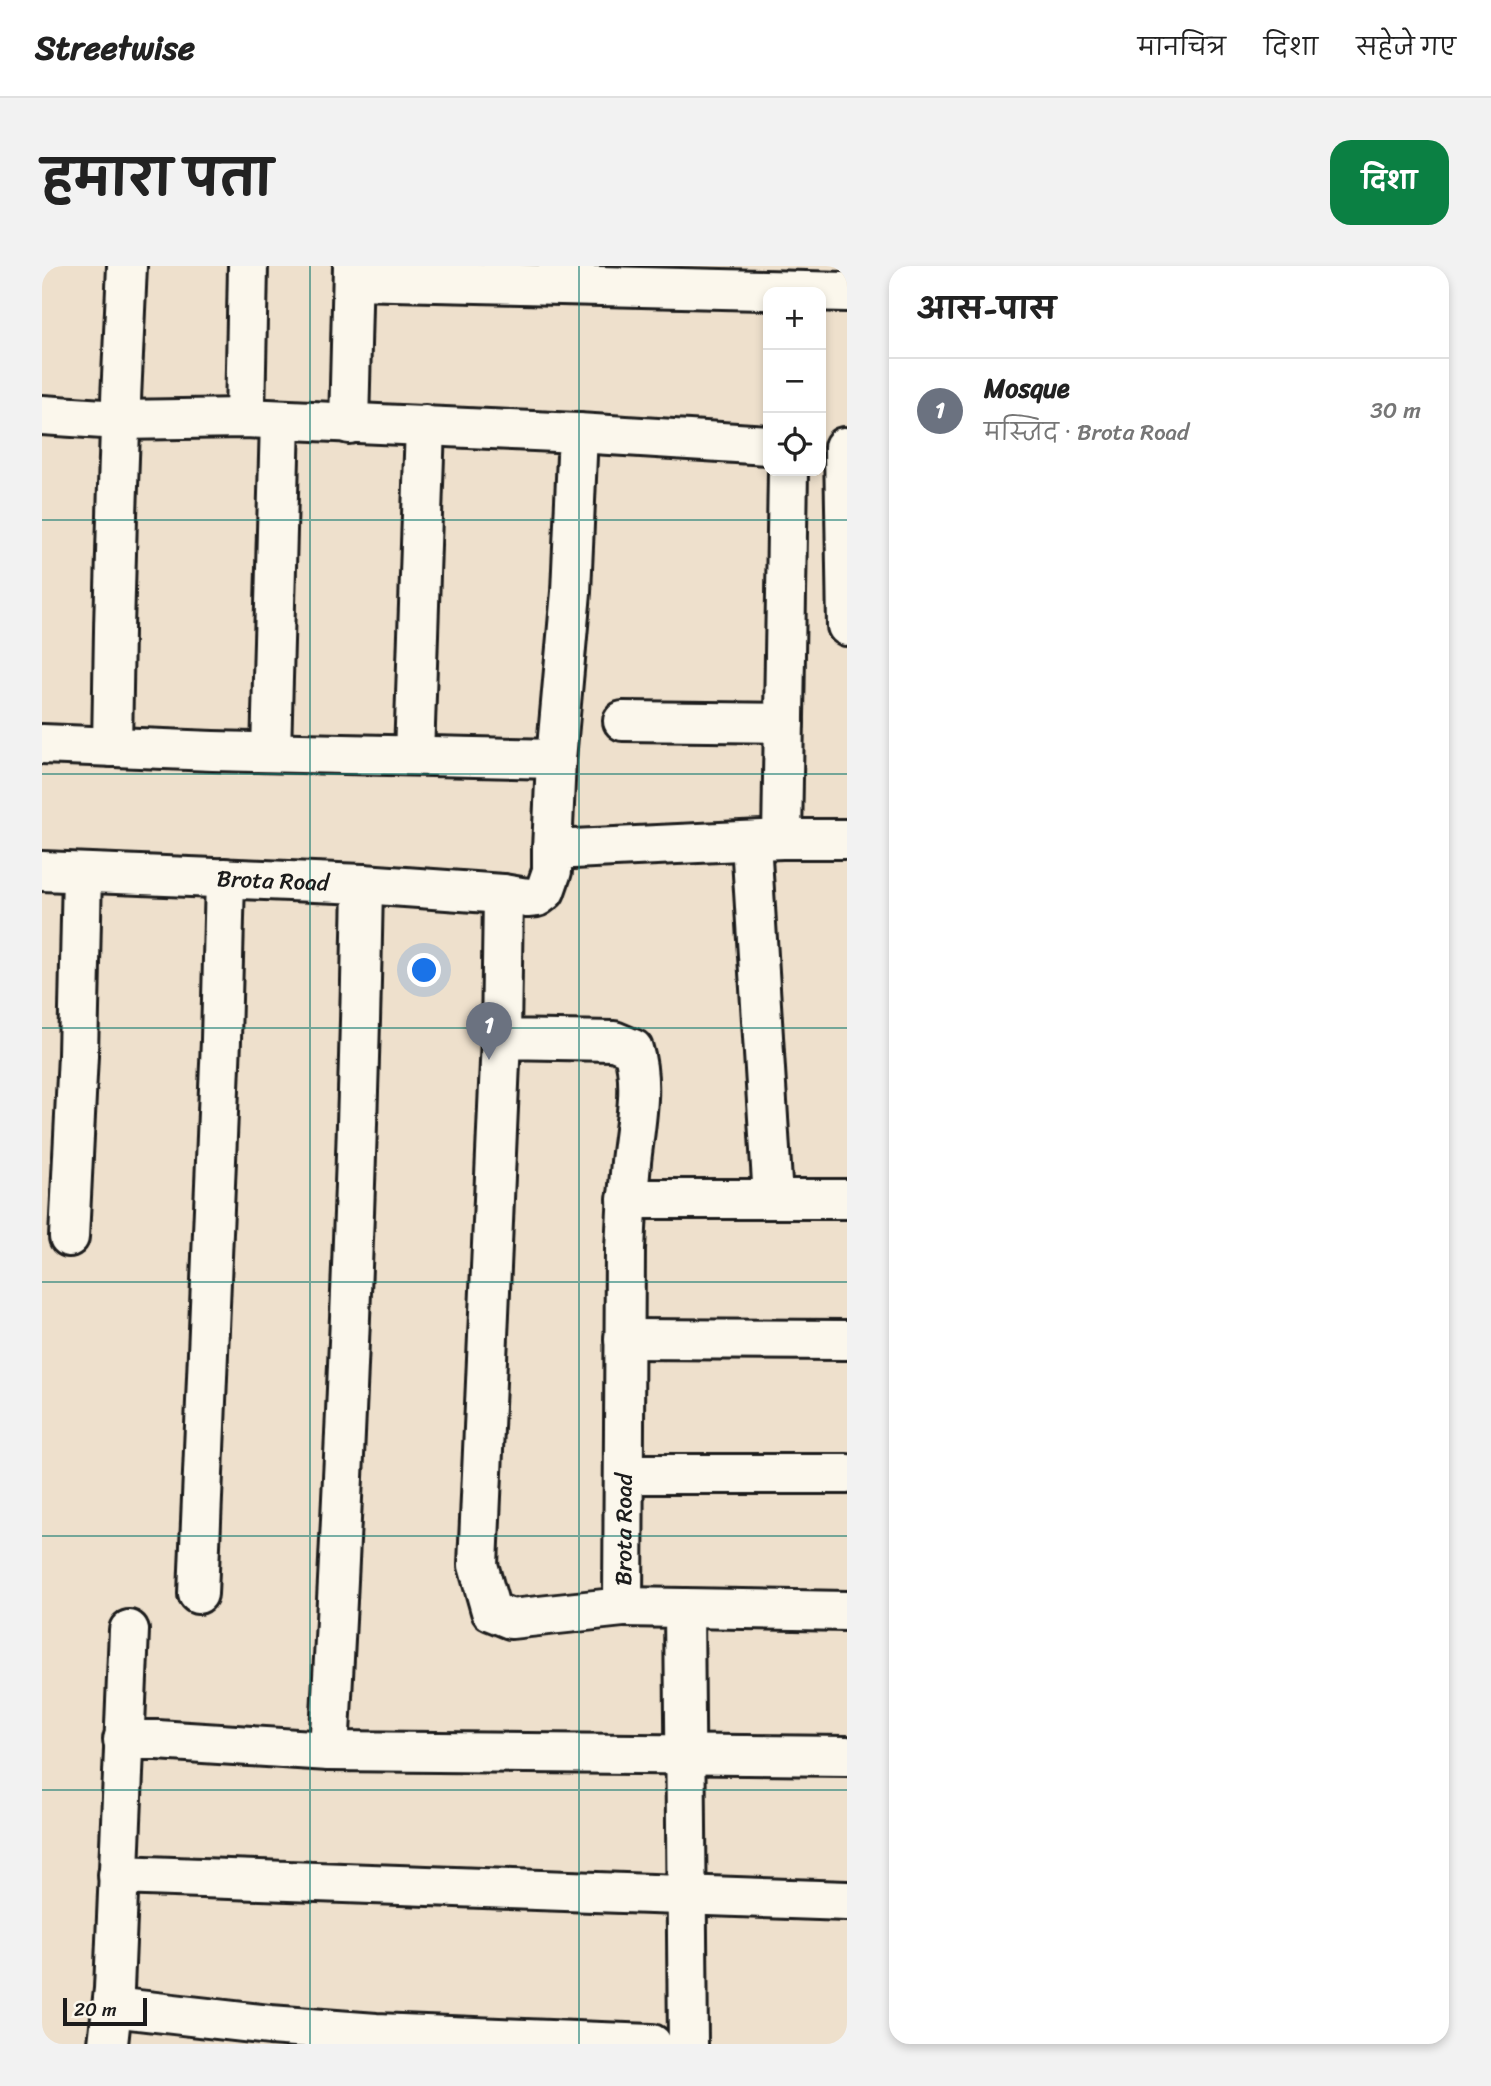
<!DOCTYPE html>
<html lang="hi">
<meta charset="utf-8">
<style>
:root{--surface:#fff;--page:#f2f2f2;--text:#222;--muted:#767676;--line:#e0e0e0;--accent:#0b8043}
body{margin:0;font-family:Sriracha,"Playpen Sans Deva",sans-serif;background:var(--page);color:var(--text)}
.controls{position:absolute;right:21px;top:21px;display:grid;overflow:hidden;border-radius:14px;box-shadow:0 4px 10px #0003}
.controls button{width:63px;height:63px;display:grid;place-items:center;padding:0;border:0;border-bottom:2px solid var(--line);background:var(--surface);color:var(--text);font:35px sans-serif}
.scale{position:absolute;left:21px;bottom:18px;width:84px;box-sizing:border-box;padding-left:7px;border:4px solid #1c1c1c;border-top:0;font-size:19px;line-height:24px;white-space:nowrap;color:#1c1c1c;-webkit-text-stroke:5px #fbf7ec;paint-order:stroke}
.you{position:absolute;left:383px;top:705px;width:24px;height:24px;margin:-18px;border:5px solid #fff;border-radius:50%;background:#1a73e8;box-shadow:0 0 0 10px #1a73e833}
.badge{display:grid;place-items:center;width:46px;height:46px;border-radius:50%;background:var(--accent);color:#fff;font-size:23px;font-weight:700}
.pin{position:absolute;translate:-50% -58px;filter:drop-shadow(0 2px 4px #0008)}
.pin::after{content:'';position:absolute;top:37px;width:24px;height:21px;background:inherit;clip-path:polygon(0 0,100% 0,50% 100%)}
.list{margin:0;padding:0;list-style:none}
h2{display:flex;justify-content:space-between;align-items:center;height:91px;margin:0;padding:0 28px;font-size:30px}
h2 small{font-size:23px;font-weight:400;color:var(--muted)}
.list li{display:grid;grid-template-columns:46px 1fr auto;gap:21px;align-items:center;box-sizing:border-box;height:105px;padding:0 28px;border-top:2px solid var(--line)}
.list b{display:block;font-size:26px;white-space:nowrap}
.list p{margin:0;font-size:23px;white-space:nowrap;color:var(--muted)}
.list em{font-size:23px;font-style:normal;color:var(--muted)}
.icon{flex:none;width:38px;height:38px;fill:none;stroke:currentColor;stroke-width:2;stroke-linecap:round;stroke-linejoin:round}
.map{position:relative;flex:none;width:805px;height:1778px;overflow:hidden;border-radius:21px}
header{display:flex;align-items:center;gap:42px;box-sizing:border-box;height:98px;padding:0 35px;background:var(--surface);border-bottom:2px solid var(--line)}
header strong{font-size:33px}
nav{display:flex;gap:38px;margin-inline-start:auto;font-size:24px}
.intro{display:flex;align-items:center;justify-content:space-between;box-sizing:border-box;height:168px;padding:0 42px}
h1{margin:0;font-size:49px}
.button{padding:18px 32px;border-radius:21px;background:var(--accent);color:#fff;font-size:24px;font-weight:700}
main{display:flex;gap:42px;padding:0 42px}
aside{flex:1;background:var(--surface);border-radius:21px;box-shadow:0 4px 10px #0003}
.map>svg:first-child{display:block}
</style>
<header>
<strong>Streetwise</strong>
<nav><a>मानचित्र</a><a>दिशा</a><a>सहेजे गए</a></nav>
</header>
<div class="intro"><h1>हमारा पता</h1><a class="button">दिशा</a></div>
<main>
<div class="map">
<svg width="805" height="1778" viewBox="0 0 805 1778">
<rect width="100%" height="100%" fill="#eee0cc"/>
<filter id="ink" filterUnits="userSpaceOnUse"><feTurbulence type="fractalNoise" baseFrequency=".0143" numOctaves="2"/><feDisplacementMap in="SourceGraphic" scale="14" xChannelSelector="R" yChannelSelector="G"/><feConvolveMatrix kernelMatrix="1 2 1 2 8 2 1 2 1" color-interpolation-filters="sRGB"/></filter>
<g filter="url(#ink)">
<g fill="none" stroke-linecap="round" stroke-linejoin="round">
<g stroke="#1c1c1c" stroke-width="44">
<g id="minor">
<path d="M311,14l494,12"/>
<path d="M0,149l77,5 126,-2 333,15 -7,159 -15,167 -4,91"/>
<path d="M203,152l3,-152"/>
<path d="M307,158l4,-158"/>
<path d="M536,167l190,12"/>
<path d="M802,181l3,179"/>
<path d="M581,455l161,2"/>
<path d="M0,478l171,7 343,8"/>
<path d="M70,481c2,-161 7,-321 15,-481"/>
<path d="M229,486l9,-332"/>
<path d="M372,489l11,-330"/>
<path d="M740,573l6,-368"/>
<path d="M709,576l22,357"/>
<path id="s1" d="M0,605l321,13 140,10 24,4 10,-1 8,-6 7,-20v-21l230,-11h65"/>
<path id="s2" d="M459,773l-23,526 13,46 20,8 112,-12 2,-358c1,-29 3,-58 6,-87 4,-37 13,-77 2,-113l-19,-8 -113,-2 2,-145"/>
<path d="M585,933h220"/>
<path d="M27,971l9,-182 4,-182"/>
<path d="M582,1073l223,1"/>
<path d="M582,1208h223"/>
<path d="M156,1328l23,-554 4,-162"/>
<path d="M581,1341l61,1 4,436"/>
<path d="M642,1342l163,3"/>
<path d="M81,1474h34l172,11 518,5"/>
<path d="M287,1485c16,-289 29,-578 34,-867"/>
<path d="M76,1609l729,26"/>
<path d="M70,1741l158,18 106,8 276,11"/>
<path d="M66,1778l6,-55 15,-359"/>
</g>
</g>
<use href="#minor" stroke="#fbf7ec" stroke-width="38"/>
</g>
</g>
<path fill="none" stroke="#0f766e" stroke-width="2" stroke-opacity="0.55" d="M268,0v1778M537,0v1778M0,254h805M0,508h805M0,762h805M0,1016h805M0,1270h805M0,1524h805"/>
<g text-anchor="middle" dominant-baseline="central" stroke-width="7" stroke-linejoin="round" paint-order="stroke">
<g font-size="23" fill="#1c1c1c" stroke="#fbf7ec">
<text stroke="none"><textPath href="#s1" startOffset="231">Brota Road</textPath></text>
<text stroke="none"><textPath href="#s2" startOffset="786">Brota Road</textPath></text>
</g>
</g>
</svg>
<div class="controls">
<button>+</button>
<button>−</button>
<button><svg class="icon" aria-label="locate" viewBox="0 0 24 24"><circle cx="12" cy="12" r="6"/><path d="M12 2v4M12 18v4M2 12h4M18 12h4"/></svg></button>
</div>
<div class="scale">20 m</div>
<div class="you"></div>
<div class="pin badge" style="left:447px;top:794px;background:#6b7280">1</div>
</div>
<aside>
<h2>आस-पास<small></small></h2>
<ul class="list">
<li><span class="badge" style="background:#6b7280">1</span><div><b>Mosque</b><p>मस्जिद · Brota Road</p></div><em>30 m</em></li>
</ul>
</aside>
</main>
